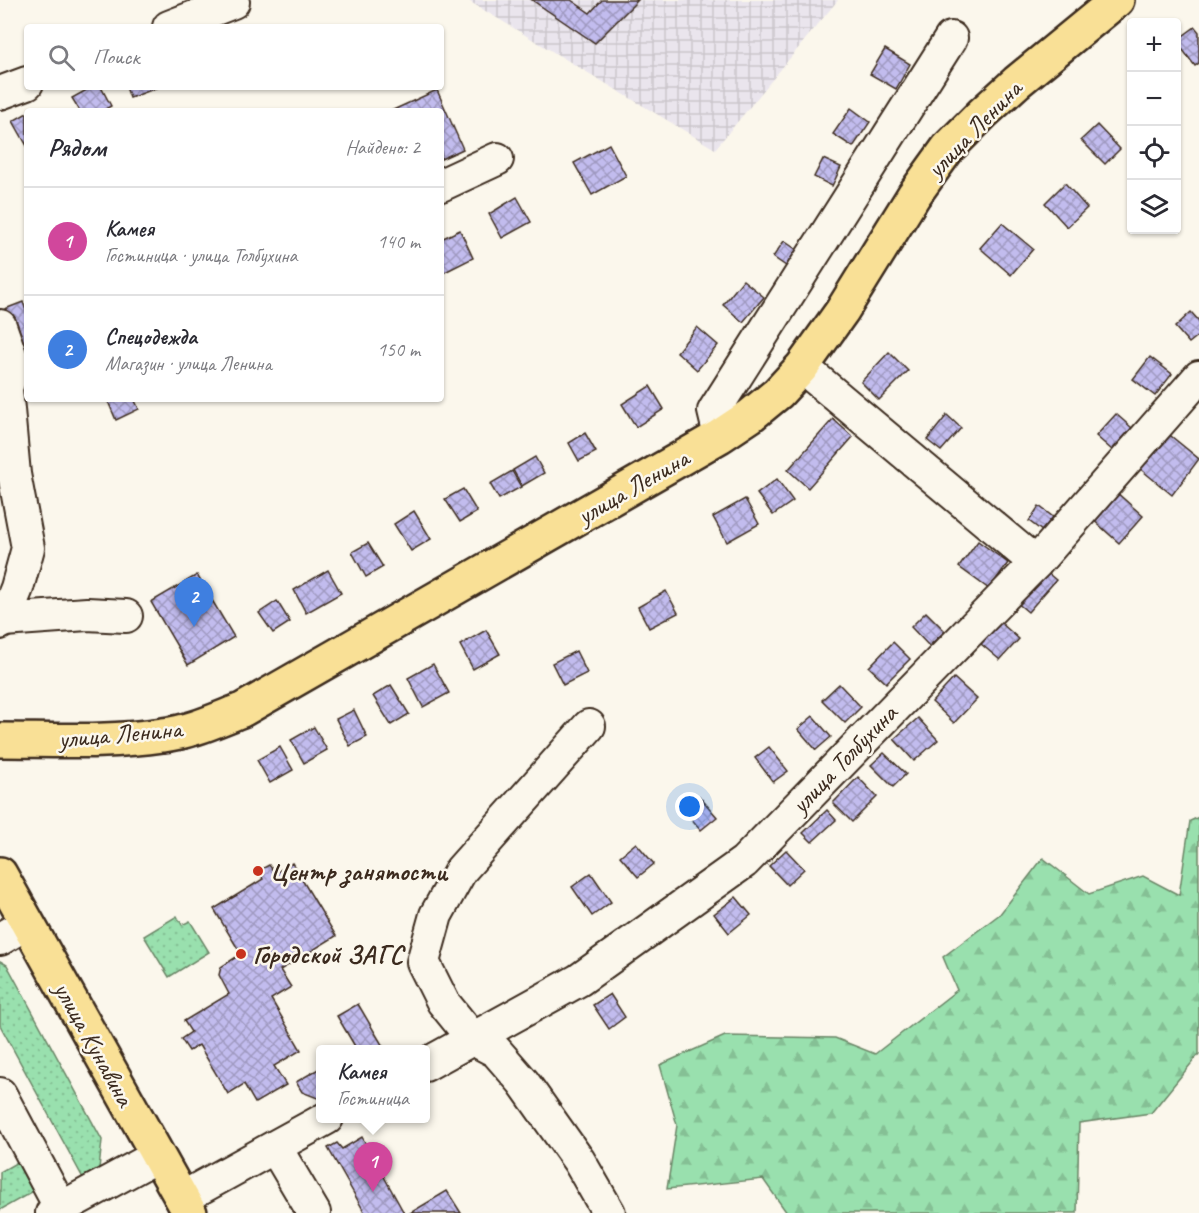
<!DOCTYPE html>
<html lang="ru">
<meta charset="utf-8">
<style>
:root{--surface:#fff;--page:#f7f7f7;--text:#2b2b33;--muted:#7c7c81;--line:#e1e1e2;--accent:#0b8043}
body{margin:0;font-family:Caveat,sans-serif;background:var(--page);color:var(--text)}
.controls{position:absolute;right:18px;top:18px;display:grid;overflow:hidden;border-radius:6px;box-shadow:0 2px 4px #0004}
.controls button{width:54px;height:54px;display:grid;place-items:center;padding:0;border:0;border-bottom:2px solid var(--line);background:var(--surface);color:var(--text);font:30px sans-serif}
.you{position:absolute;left:690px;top:807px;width:21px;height:21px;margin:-15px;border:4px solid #fff;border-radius:50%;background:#1a73e8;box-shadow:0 0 0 9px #1a73e833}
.badge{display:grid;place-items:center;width:39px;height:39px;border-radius:50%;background:var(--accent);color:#fff;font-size:20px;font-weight:700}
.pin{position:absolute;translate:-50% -50px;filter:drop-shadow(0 2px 3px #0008)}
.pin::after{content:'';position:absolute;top:32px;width:21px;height:18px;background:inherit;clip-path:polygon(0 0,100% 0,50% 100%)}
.popup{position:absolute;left:316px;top:1045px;width:114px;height:78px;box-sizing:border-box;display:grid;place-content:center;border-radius:6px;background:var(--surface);filter:drop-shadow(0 2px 4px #0005);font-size:20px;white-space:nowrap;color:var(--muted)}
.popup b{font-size:22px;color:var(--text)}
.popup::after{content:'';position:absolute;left:50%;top:100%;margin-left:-12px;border:12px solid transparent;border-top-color:var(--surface)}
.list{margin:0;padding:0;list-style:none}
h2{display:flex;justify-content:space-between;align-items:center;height:78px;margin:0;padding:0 24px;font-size:26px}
h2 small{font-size:20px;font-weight:400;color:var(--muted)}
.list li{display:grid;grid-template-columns:39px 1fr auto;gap:18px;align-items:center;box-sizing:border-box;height:108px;padding:0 24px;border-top:2px solid var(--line)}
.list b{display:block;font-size:22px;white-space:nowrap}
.list p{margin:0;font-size:20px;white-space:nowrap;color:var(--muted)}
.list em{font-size:20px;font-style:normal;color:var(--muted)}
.icon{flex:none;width:33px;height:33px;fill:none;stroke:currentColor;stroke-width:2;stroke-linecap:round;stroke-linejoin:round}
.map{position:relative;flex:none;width:1199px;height:1213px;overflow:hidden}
.search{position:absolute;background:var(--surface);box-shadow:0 2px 4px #0004;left:24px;top:24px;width:420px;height:66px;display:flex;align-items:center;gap:15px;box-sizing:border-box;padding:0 21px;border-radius:6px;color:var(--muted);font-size:22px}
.panel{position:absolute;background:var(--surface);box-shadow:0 2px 4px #0004;left:24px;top:108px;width:420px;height:294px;border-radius:6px}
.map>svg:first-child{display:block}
</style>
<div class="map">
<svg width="1199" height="1213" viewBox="0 0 1199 1213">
<defs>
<pattern id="industrial-grid" width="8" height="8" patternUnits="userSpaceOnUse" patternTransform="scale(1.5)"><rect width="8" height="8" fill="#eae5ed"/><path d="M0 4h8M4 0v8" fill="none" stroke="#cac5cb"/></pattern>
<pattern id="grass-dots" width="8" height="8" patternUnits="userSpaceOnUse" patternTransform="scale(1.5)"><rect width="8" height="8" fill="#99e0ae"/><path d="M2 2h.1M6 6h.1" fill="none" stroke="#85c095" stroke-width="1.8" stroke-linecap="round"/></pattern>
<pattern id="forest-firs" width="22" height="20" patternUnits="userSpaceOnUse" patternTransform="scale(1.5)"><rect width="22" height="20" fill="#99e0ae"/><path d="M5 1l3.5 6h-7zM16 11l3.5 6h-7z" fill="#85c095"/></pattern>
<pattern id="building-cross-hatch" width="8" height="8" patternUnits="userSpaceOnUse" patternTransform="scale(1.5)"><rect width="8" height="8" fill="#c2bcee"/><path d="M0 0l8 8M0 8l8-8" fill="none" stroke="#9f99c0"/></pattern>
</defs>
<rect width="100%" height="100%" fill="#fbf7ec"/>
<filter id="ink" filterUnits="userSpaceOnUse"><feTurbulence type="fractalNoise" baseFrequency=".0167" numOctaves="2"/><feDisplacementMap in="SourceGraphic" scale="12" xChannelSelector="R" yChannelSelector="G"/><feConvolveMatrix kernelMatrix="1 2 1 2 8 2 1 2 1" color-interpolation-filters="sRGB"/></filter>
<g filter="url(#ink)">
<path fill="url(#industrial-grid)" d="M467,0h371l-123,149z"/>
<g fill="url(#grass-dots)" stroke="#6a8566" stroke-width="1.5">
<path d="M177,916l5,9 8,-4 19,31 -40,25 -25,-41z"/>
<path d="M0,961l7,4 95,175 -3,29 -16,9 -83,-153z"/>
<path d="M21,1160l18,28 -39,22v-38z"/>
</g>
<path fill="url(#forest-firs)" stroke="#6a8566" stroke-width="1.5" d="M1199,817v237l-48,59 -72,10 -2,90h-290l-24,-34 -96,10 10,-64 -17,-60 65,-29 110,2 40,16 82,-64 -14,-33 57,-43 43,-56 46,36 54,-18 36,19 11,-74z"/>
<g fill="url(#building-cross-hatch)" stroke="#3b2a1e" stroke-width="1.5">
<path d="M532,0h39l19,13 12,-13h36l-43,43z"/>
<path d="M1195,27l4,5v31l-4,3 -19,-25z"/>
<path d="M885,49l25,15 -14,25 -26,-15z"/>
<path d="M92,87h9l10,19 -9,5h-22l-8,-13z"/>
<path d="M126,87h33l-29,11z"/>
<path d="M437,90l26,59 -22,10v-48h-50z"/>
<path d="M851,108l19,14 -17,25 -20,-13z"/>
<path d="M27,113v33l-14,-25z"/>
<path d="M1097,125l23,24 -15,15 -24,-24z"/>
<path d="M609,144l17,32 -34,19 -18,-32z"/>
<path d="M823,159l18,8 -9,19 -18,-9z"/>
<path d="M1065,183l22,25 -20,19 -22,-24z"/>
<path d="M517,197l14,25 -29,16 -13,-24z"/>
<path d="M1002,223l31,26 -22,26 -31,-27z"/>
<path d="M460,230l13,28 -30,15 -2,-3v-31z"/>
<path d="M784,241l13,9 -11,16 -13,-9z"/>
<path d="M743,280l21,17 -21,25 -20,-17z"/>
<path d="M23,302l4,11v36l-5,2 -17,-42z"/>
<path d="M1191,312l8,9v14l-10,8 -14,-16z"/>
<path d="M697,327l21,18 -21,25 -20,-18z"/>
<path d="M889,352l19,19 -29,29 -18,-18z"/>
<path d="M1150,357l22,17 -17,22 -22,-17z"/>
<path d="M650,386l14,23 -28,18 -14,-23z"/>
<path d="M107,399h27l5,10 -23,11z"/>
<path d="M1116,414l16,14 -20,22 -16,-14z"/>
<path d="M947,415l14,13 -20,23 -14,-11z"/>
<path d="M833,419l20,18 -45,51 -20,-18z"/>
<path d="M1166,432l33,27 -27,36 -34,-28z"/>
<path d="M585,433l11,19 -17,9 -10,-18z"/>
<path d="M535,457l9,16 -22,13 -9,-16z"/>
<path d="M512,471l9,16 -22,12 -9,-15z"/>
<path d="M777,479l16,22 -20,14 -16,-21z"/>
<path d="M463,489l14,23 -17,10 -15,-23z"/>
<path d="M1115,491l28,25 -24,27 -28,-25z"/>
<path d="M745,499l14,25 -32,18 -14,-25z"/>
<path d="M1039,506l14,11 -11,14 -13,-10z"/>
<path d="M414,511l17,28 -20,12 -17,-27z"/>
<path d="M978,541l30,22 -19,26 -30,-22z"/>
<path d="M368,543l15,24 -17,10 -14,-25z"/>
<path d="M328,570l13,23 -35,20 -12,-23z"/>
<path d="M1044,570l12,10 -28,32 -12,-10z"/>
<path d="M197,575l37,62 -46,28 -37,-63z"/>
<path d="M666,591l12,22 -29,15 -11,-21z"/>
<path d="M277,601l13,21 -17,11 -14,-20z"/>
<path d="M926,612l19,19 -16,15 -18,-19z"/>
<path d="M1000,622l19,17 -19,21 -19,-16z"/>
<path d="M486,630l14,24 -27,15 -13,-24z"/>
<path d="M893,642l17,17 -24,24 -17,-16z"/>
<path d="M576,651l11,22 -24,12 -11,-22z"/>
<path d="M433,664l16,29 -26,14 -15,-29z"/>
<path d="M954,678l23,21 -23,24 -22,-21z"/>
<path d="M839,684l22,23 -16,16 -23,-23z"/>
<path d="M391,685l18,29 -18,11 -18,-29z"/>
<path d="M354,710l13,27 -17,9 -14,-27z"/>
<path d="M813,716l18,21 -15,13 -18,-21z"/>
<path d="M918,718l20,22 -24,21 -20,-22z"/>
<path d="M314,727l13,23 -23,13 -13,-23z"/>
<path d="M280,747l13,23 -23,13 -13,-23z"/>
<path d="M769,747l19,24 -15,11 -18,-24z"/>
<path d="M884,753l22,21 -13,13 -22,-22z"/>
<path d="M858,777l19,20 -25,25 -19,-19z"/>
<path d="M699,796l18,21 -16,13 -18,-21z"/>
<path d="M827,810l9,10 -24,22 -9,-9z"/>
<path d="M636,843l18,21 -16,13 -18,-21z"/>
<path d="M786,850l18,19 -17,16 -18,-19z"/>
<path d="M292,863l44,73 -56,34 11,17 -20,12 30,51 -27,16 12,19 -31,18 -11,-19 -16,10 -29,-49 -10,6 -8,-12 10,-7 -7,-11 45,-27 -10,-19 2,-8 20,-13 -27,-45 49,-30 -5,-8 11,-6 6,8z"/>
<path d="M591,873l20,29 -19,14 -20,-29z"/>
<path d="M736,897l15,18 -22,18 -15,-19z"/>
<path d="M610,994l15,23 -16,12 -16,-24z"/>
<path d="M358,1004l26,44v2h-30l2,-2 -19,-32z"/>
<path d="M320,1068v31l-18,-7 -6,-10z"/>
<path d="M362,1137l42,76h-39l-37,-65 9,-5 5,6z"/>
<path d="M447,1191l14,22h-51z"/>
</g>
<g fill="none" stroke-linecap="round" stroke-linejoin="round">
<g stroke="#3b2a1e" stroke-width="36">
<g id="minor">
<path d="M169,27l64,-25"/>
<path d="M0,93l27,-10"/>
<path d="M441,185l56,-26"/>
<path d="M0,326l14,40 -8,22 8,86 14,74 -11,40 -13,32 -4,3"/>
<path d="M802,367l234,196"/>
<path d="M720,436l-6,-25 237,-373"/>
<path d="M4,620l83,-6 39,2"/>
<path d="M589,726l-128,144 -25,45 -13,47 20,40 30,37 23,12 27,31 56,79 30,52"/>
<path d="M0,939l27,-16"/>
<path d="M425,1065l154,-85 165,-118 292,-299 163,-186"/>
<path d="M0,1094l57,107"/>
<path d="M275,1147l39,66"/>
<path d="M182,1198l145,-80"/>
<path d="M52,1213l105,-57"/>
</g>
</g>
<g stroke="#3b2a1e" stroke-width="38">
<g id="major">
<path d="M0,740c54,0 109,3 163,-5 28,-3 53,-15 79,-25l478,-274 30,-20 28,-23 24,-26 40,-56 72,-116 34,-47 35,-35 34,-31 100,-82"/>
<path d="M0,874l190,339"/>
</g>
</g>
<use href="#minor" stroke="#fbf7ec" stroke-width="32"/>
<use href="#major" stroke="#f9e096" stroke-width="33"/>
</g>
</g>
<g fill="#c8321e" stroke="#fbf7ec" stroke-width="2">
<circle cx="258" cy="871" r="6"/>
<circle cx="241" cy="954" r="6"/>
</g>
<g text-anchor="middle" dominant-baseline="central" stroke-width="5" stroke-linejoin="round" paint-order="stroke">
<g font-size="26" fill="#3b2a1e" stroke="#fbf7ec">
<text transform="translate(974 129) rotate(-46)">улица Ленина</text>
<text transform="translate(633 487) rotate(-30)">улица Ленина</text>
<text transform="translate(120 734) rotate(-5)">улица Ленина</text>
<text transform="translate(844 759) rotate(-46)">улица Толбухина</text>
<text transform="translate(94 1044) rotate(61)">улица Кунавина</text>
</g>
<g font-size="26" font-weight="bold" fill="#3b2a1e" stroke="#fbf7ec" text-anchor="start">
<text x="270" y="871">Центр занятости</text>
<text x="253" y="954">Городской ЗАГС</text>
</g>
</g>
</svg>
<div class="controls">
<button>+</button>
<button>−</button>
<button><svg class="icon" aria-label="locate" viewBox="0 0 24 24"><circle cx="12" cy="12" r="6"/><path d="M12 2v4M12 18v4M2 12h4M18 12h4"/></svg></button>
<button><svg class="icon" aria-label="layers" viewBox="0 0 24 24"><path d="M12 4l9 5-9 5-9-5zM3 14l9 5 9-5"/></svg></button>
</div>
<div class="you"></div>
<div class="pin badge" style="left:373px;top:1192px;background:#d1479c">1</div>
<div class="popup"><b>Камея</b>Гостиница</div>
<div class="pin badge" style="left:194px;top:627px;background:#3f7fe0">2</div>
<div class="search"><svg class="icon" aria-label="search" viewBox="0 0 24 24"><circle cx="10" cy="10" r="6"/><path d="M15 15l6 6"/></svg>Поиск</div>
<section class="panel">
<h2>Рядом<small>Найдено: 2</small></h2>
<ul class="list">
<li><span class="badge" style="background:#d1479c">1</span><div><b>Камея</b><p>Гостиница · улица Толбухина</p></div><em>140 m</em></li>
<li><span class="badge" style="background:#3f7fe0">2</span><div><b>Спецодежда</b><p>Магазин · улица Ленина</p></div><em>150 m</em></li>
</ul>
</section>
</div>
